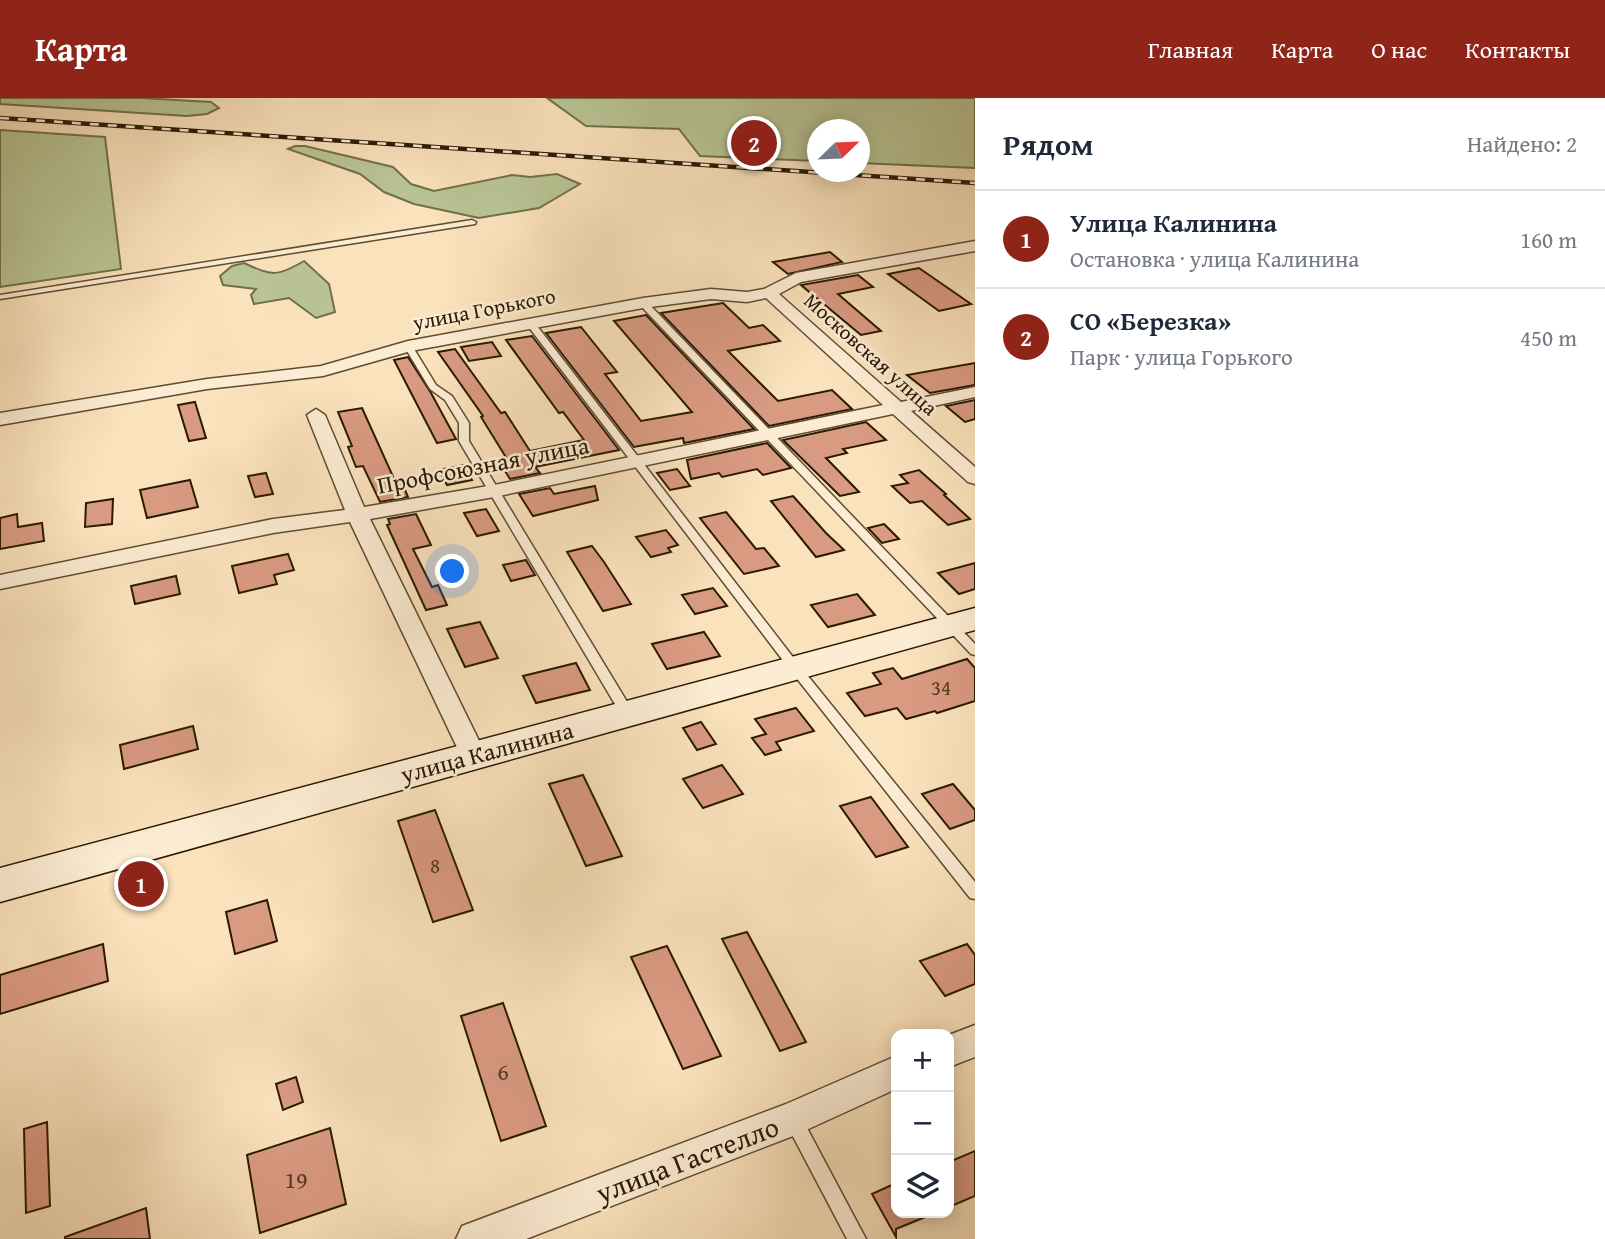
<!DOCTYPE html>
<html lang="ru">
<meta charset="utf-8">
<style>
:root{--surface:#fff;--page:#f6f6f7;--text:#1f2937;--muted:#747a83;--line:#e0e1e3;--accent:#8f2418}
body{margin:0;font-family:"Gentium Book Plus",serif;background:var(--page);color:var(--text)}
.controls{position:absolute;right:21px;bottom:21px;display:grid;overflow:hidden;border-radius:14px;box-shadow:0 4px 18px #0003}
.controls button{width:63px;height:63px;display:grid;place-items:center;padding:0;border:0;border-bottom:2px solid var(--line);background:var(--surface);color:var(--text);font:35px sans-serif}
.compass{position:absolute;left:807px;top:21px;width:63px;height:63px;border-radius:50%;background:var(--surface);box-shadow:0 4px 18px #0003;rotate:67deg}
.you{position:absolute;left:453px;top:474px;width:24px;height:24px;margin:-18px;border:5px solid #fff;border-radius:50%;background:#1a73e8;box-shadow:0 0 0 10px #1a73e833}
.badge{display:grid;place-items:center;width:46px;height:46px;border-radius:50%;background:var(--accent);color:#fff;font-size:23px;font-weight:700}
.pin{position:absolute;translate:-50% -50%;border:4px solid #fff;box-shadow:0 2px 7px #0006}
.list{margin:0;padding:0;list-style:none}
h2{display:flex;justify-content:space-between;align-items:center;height:91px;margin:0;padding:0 28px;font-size:30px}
h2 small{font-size:23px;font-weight:400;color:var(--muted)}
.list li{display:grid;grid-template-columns:46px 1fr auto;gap:21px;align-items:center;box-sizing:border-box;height:98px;padding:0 28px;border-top:2px solid var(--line)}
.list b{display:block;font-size:26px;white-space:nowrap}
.list p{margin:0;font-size:23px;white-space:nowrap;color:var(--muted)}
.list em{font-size:23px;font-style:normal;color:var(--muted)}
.icon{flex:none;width:38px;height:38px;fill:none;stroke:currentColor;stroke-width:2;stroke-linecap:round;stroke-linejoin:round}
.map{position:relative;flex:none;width:975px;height:1141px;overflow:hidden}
header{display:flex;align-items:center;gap:42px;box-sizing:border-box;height:98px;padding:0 35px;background:var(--accent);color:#fff}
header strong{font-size:33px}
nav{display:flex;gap:38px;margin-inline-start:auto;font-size:24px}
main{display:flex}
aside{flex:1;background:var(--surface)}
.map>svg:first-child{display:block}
</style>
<header>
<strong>Карта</strong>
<nav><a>Главная</a><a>Карта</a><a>О нас</a><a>Контакты</a></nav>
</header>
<main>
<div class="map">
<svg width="975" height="1141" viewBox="0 0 975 1141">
<rect width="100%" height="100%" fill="#fae2bc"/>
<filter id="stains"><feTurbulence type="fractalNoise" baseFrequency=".00286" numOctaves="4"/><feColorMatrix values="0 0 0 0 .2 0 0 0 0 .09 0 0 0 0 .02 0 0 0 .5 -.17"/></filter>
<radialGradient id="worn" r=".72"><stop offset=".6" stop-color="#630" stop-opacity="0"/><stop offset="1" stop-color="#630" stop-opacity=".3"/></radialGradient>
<g fill="#b9c495" stroke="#726f4c" stroke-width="2">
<path d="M0,0h141l70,4 8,6 -12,6 -20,2 -187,-12z"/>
<path d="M547,0h428v70l-115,-5v-33h-42l-1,31 -117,-5 -21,-27 -93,-3z"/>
<path d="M0,32l105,7 16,132 -121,18z"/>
<path d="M295,48h10l88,21 18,17 23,7 78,-16 18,2 27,-3 23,10 -41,24 -60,10 -65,-14 -30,-12 -24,-18 -72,-25z"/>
<path d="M304,163l25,23 6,28 -19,6 -27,-20 -35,6 -3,-9 5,-6 -33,-4 -3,-9 12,-10 12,-3c28,13 33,14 60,-2z"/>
</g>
<g fill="#d99a82" stroke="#2a1a03" stroke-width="2">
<path d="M830,154l12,10 -54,12 -15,-12z"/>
<path d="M919,170l52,36 -32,7 -51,-37z"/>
<path d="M858,177l15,12 -35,7 43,37 -20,4 -60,-50z"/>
<path d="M723,205l26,25 14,-3 17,16 -52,10 50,50 54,-11 20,19 -83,17 -108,-113z"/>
<path d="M646,217l108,114 -70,14 -1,-5 -49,9 -88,-114 35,-6 36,45 -12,2 36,47 51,-9 -78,-91z"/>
<path d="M532,238l87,114 -84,17 5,6 -30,6 -12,-19 9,-1 -26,-42 2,-1 -45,-64 17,-3 46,64 4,-1 25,39 54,-11 -21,-28 -4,1 -53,-73z"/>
<path d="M492,244l9,14 -32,5 -8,-14z"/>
<path d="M408,259l23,36 25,46 -19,4 -43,-83z"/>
<path d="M975,265v22l-45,8 -23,-18z"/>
<path d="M975,302v19l-10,3 -19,-16z"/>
<path d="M195,304l11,36 -17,3 -11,-36z"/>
<path d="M362,310l33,73 6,-1 7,17 -28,5 -17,-36 -7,1 -8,-20 4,-1 -14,-34z"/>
<path d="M866,324l20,18 -43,9 4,4 -21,5 33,34 -19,4 -57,-56z"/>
<path d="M767,345l24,25 -28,7 -6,-6 -35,8 -3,-4 -28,6 -4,-19z"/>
<path d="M463,367l9,15 -25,5 -8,-15z"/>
<path d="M677,371l13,17 -20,4 -13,-17z"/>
<path d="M919,372l27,24 -2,1 26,24 -22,6 -26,-24 -12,2 -18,-17 16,-3 -8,-8z"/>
<path d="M266,375l7,21 -18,3 -7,-21z"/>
<path d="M190,382l8,27 -51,11 -7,-28z"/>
<path d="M595,388l3,14 -65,16 -14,-22 31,-6 4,6z"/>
<path d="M793,398l33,37 18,17 -28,7 -45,-56z"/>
<path d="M113,401l-1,25 -27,3 1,-24z"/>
<path d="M486,411l13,22 -22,5 -13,-23z"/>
<path d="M726,414l30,37 8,-1 15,18 -35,8 -44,-56z"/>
<path d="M17,416l1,13 24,-4 2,18 -44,8v-31z"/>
<path d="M416,416l15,31 -18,4 19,38 6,-2 9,20 -21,5 -39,-85 3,-1 -2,-5z"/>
<path d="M884,426l15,15 -17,4 -14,-15z"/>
<path d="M666,432l12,15 -10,3 3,4 -20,5 -15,-20z"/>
<path d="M592,448l12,16 27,42 -28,7 -36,-59z"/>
<path d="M288,456l6,16 -20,5 3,9 -38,9 -7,-27z"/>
<path d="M526,462l9,15 -24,6 -8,-16z"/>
<path d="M975,465v26l-16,5 -21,-21z"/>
<path d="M176,478l4,18 -45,10 -4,-18z"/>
<path d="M713,490l14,18 -32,8 -13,-19z"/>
<path d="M857,496l18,21 -47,12 -17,-22z"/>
<path d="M480,524l18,36 -33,9 -18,-38z"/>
<path d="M704,534l16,24 -53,13 -15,-25z"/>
<path d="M967,561l8,9v33l-38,12 -2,-2 -29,8 -9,-11 -32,8 -18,-23 34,-9 -8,-11 20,-5 9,11z"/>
<path d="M576,565l14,27 -54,13 -13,-27z"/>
<path d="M796,610l18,23 -38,11 5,8 -16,5 -13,-17 14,-4 -11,-15z"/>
<path d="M701,624l15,22 -19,6 -14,-22z"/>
<path d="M193,628l5,23 -74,20 -4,-24z"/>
<path d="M722,667l21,29 -40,14 -20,-29z"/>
<path d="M583,677l39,81 -36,10 -37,-82z"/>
<path d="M953,686l22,26v10l-25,9 -28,-35z"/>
<path d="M871,699l37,50 -32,10 -36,-51z"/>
<path d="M435,712l38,100 -40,12 -35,-101z"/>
<path d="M267,802l10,41 -42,13 -9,-42z"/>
<path d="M747,834l36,67 23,43 -26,9 -58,-112z"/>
<path d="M103,846l5,37 -108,33v-39z"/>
<path d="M967,846l8,11v29l-30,12 -25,-35z"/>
<path d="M667,848l54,110 -38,13 -52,-112z"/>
<path d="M503,905l43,123 -45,15 -40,-125z"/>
<path d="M296,979l7,25 -20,8 -7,-26z"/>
<path d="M47,1024l3,84 -24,7 -2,-84z"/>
<path d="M330,1030l16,76 -86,29 -13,-78z"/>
<path d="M975,1053v45l-26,11v-45z"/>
<path d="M896,1085v30h39l-39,16v8l-24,-43z"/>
<path d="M146,1110l4,31h-85v-2z"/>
</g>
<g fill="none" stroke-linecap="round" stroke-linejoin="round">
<g stroke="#5e4c31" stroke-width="3">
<g id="service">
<path d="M472,122l4,2 -1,2 -475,75v-4z"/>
<path d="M640,203h6l329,343v11l-4,-1 -331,-349z"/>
<path d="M528,224h6l265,343 176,217v17l-5,-1 -179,-227 -263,-345z"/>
<path d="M405,246h6l25,41 16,11 17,27v18l163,269 1,3 -1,3h-10l-163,-275v-18l-14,-23 -15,-11 -26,-43z"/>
<path d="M793,1012l6,3 67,126h-19l-60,-114 -3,-6 3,-6z"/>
</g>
</g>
<g stroke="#5e4c31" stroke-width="3">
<g id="minor">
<path d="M975,143v10l-174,31 -22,12 122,108 74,-15v10l-64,14 64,56v17l-7,-2 -75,-68 -399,83 -124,22 116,236 -4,7 -9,3 -9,-3 -114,-240 -77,11 -273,56v-14l273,-56 72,-9 -38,-95 9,-6 9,6 39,92 130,-22 389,-80 -117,-107 -19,4 -36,-3 -68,9 -232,43 -88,25 -116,13 -207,36v-12l207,-34 114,-13 87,-25 235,-43 68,-9 36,3 17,-3 32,-16z"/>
<path d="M975,927v32l-26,10v-32z"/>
<path d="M896,958v33l-103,47 -267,103h-70l6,-13 324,-122z"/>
</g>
</g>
<g stroke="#2a1a03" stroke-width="3">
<path id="secondary" d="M975,510v22l-975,272v-34z"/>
</g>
<use href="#service" fill="#fcecd3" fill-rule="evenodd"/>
<use href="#minor" fill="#fcecd3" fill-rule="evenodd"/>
<use href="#secondary" fill="#fcecd3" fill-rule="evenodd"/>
<g stroke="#2a1a03" stroke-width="4.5">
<path id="rail" d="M0,20l975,65"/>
</g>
<use href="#rail" stroke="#fcecd3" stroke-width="2.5" stroke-dasharray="9" stroke-linecap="butt"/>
</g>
<g text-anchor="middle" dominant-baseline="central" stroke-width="5" stroke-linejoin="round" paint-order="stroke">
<g font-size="21" fill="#2a1a03" stroke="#fcecd3">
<text transform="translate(484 211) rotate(-11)">улица Горького</text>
<text transform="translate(871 256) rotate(42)">Московская улица</text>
</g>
<g font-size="21" fill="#563a23">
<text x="941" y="589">34</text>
<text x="435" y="767">8</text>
</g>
<g font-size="24" fill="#2a1a03" stroke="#fcecd3">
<text transform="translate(483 367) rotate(-11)">Профсоюзная улица</text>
<text transform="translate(487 654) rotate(-15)">улица Калинина</text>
</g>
<g font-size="24" fill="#563a23">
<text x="503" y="973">6</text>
<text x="296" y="1081">19</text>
</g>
<g font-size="28" fill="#2a1a03" stroke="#fcecd3">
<text transform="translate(687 1061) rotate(-21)">улица Гастелло</text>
</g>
</g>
<rect width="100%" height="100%" filter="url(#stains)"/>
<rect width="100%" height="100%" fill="url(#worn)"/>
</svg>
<div class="controls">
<button>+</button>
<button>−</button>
<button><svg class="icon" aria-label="layers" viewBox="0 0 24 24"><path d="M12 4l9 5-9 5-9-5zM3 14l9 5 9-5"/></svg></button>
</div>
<svg class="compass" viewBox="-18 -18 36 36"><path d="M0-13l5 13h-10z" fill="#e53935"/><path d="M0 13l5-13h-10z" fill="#747a83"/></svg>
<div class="you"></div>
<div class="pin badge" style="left:141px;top:786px">1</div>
<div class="pin badge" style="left:754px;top:45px">2</div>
</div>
<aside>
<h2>Рядом<small>Найдено: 2</small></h2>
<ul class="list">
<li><span class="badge">1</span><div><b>Улица Калинина</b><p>Остановка · улица Калинина</p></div><em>160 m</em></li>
<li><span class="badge">2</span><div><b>СО «Березка»</b><p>Парк · улица Горького</p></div><em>450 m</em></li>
</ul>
</aside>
</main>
